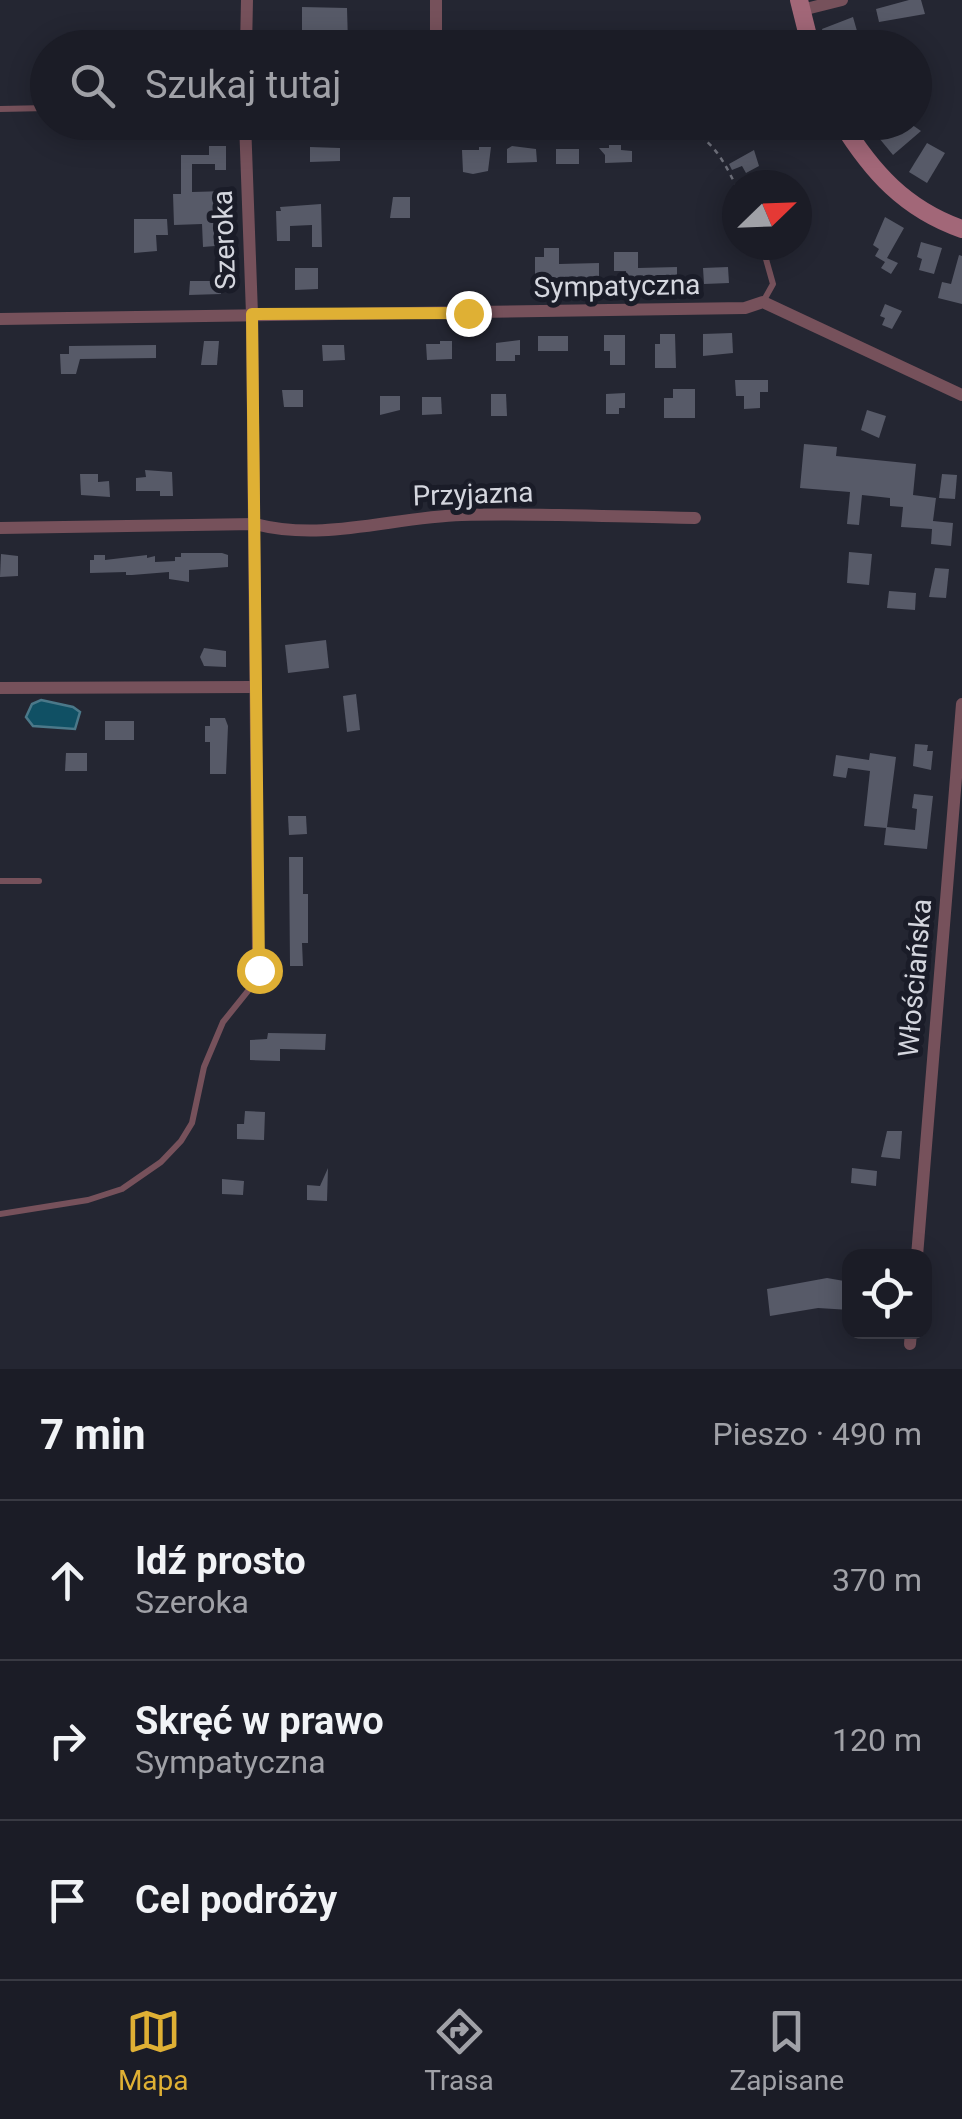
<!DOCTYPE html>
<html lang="pl">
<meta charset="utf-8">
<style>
:root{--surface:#1b1c26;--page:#24252e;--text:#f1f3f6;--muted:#a0a1a7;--line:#393a43;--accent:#dfb034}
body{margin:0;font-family:Roboto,sans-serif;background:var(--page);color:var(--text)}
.controls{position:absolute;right:30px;bottom:30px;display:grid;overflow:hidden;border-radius:20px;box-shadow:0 5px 25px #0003}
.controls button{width:90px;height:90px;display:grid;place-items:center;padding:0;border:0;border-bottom:2px solid var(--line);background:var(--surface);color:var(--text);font:50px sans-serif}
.compass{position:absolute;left:722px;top:170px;width:90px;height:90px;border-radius:50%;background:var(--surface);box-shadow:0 5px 25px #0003;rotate:67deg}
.stop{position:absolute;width:30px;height:30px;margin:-22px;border:8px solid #dfb034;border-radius:50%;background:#fff}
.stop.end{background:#dfb034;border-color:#fff;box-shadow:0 2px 10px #0008}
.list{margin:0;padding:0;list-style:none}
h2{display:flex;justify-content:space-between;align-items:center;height:130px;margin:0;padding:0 40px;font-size:42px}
h2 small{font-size:32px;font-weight:400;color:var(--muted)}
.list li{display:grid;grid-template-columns:65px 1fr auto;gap:30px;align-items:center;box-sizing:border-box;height:160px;padding:0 40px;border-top:2px solid var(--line)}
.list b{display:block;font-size:38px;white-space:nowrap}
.list p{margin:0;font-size:32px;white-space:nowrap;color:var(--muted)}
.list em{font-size:32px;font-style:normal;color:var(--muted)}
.icon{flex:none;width:55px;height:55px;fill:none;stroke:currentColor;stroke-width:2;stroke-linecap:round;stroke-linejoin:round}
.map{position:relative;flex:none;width:962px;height:1369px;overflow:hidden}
.search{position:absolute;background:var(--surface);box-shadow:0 5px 25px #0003;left:30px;right:30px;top:30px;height:110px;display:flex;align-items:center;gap:25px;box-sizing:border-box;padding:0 35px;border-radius:55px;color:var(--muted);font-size:38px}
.sheet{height:610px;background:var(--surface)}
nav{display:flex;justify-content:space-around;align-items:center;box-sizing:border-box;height:140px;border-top:2px solid var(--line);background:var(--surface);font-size:28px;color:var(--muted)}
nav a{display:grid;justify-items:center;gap:5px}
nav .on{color:var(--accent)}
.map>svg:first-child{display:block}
</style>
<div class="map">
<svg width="962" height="1369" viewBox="0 0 962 1369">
<rect width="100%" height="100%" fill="#242632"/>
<path fill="#105064" stroke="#4b7889" stroke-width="2.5" d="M41,700l32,7 7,5 -5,17 -42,-3 -7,-9 6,-13z"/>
<g fill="#575a68">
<path d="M909,0h12l4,14 -46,8 -3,-13z"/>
<path d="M302,7l45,1 1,35h-11v-6h-35z"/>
<path d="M853,17l4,14 -18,5 2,5 -15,4 -4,-16z"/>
<path d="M547,36h27v12h-24l-5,-5z"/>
<path d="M901,122h7l13,9 -28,24 -14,-17z"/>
<path d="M927,143l18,10 -18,30 -18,-11z"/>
<path d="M609,145h12v5l11,1v11l-27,1v-8l-6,-7h10z"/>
<path d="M209,146h17v24h-11v-6h-23v28l35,-1v30h-14l2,25 -12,1 -1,-23 -28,1 -1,-31h8v-39h28z"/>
<path d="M512,146l24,3 1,13 -30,1v-14z"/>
<path d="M310,147l30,1v13l-30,1z"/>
<path d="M479,147h12l-3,24 -15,3 -10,-2 -1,-22h17z"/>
<rect x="556" y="149" width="23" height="15"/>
<path d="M754,150l5,16 -13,7 -4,-7 -10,4 -3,-6z"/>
<path d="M393,197h17v21h-20z"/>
<path d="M321,204l1,43h-10v-22l-22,1v15h-13l-1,-30h5l-1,-4z"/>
<path d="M885,217l19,11 -17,30 11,5 -7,11 -10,-6 4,-6 -10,-6 4,-7 -6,-4z"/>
<path d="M134,219h33l1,16h-12l1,16 -23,2z"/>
<path d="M921,242l21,6 -8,26 -15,-4 3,-11 -5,-2z"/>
<path d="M544,248h15v16l40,-1v22l-39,-3v4h-12v-10h-13v-19h9z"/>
<path d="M614,252h24v16l39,-1v17l-51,1v-14h-12z"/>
<path d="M959,255l3,1v48l-24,-6 4,-16 9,2z"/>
<path d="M728,267l1,16 -25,1 -1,-16z"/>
<path d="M295,268h23v21l-23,1z"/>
<path d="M190,281h31v13l-32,1z"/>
<path d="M885,304l17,7 -10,18 -10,-4 3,-7 -5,-2z"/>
<path d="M732,333l1,20 -30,3v-22z"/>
<path d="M660,334h15l1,34h-21v-24h5z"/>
<path d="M604,335h21v30h-15v-14h-6z"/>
<rect x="538" y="336" width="30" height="15"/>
<path d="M520,340v15h-5v6h-19v-18z"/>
<path d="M204,341h15l-2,24h-16z"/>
<path d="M440,341h12v18l-25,1 -1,-16h14z"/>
<path d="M156,345v13l-76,1 -4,15h-15l-1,-20h9v-8z"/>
<path d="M322,345h22l1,15 -22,1z"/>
<path d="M735,380h33v12h-8v16l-16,1v-13h-8z"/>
<path d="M673,389h22v29h-31v-20h9z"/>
<path d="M282,390h21v17h-19z"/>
<path d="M625,393v15h-6v6h-13v-20z"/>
<path d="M491,394h15l1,22h-16z"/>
<path d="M380,396h20v14l-20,5z"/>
<path d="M422,397h19l1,17 -20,1z"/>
<path d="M867,410l19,6 -7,22 -18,-8z"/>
<path d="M804,444l33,3 -1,9 80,8 -3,31 23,3 -3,23 20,2 -2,23 -20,-2 1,-15 -31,-2 2,-20 -13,-1v-8l-28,-3 -3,30 -12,-1 3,-32 -50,-4z"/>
<path d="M145,470l27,2 1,24h-13v-5h-24v-13l10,-1z"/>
<path d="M80,474h18v8l11,-1 1,16 -29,-2z"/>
<path d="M942,474l15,1 -2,24 -16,-1z"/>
<path d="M849,552l23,2 -3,31 -22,-2z"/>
<path d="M181,553h41l6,2v12l-39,3v12l-20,-3v-7l-37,3h-6v-3l-36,1v-13h4v-5h11v5l42,-5v3l8,-2v6l20,-1v-4h6z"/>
<path d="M1,554l17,2v20l-18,1z"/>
<path d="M935,568l14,1 -3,29 -17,-1z"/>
<path d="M889,591l27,2 -1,17 -28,-2z"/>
<path d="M326,640l3,28 -41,5 -3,-28z"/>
<path d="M204,648l22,3v16l-22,-1 -4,-9z"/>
<path d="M356,694l4,36 -13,2 -4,-36z"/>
<path d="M210,718h15l3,8 -2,48h-16v-32h-5v-16h5z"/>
<rect x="105" y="721" width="29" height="19"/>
<path d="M915,744l13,1 -1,6h6l-2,19 -18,-4z"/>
<path d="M66,753h21v18h-22z"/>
<path d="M870,753l26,4 -9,70 28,3 2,-21 -5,-1 2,-14 19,2 -6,53 -43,-4 2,-17 -22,-2 6,-55 -22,-3 -2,10 -13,-2 3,-21 33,5z"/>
<path d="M288,816h18l1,18 -18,1z"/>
<path d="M289,857h14v37h5v49h-6l1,23h-13z"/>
<path d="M268,1033l58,1 -1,16 -45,-1v12l-30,-1v-20l17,-1z"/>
<path d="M245,1111l20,1 -1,28 -27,-1v-15h7z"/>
<path d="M887,1131h15l-2,28 -19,-2z"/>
<path d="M328,1168l-1,33 -20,-1v-15l13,1z"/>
<path d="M852,1168l25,3 -1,15 -25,-3z"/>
<path d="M222,1179l22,2 -1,14 -21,-1z"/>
<path d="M827,1278l23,4v28l-32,-2 -48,8 -3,-27z"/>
</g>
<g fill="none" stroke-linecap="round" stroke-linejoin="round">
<path stroke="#70727d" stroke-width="2.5" stroke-dasharray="5 5" stroke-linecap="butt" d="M673,123c37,13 47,30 64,65"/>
<g stroke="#76515b" stroke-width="6">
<path d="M0,109l48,-1"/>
<path d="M762,245l11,39 -9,16"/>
<path d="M0,881h39"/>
<path d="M0,1214l88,-14 34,-11 39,-27 20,-21 11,-18 12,-56 19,-45 33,-41 2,-25"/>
</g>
<g stroke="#76515b" stroke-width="12">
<path d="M436,0v48"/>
<path d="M802,10l40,-10"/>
<path d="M246,48l1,-48"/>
<path d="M245,122l7,192 6,641"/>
<path d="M245,127l417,-5"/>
<path d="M0,319l745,-11 18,-6 199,93"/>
<path d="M0,528l255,-4c70,18 137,-7 207,-9 78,-2 156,2 233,3"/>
<path d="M0,688l253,-1"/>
<path d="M917,1256l45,-552"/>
<path d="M910,1344l1,-12"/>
</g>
<g stroke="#a26778" stroke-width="18">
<path d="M799,0l12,48"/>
<path d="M841,122c31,50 64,87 121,107"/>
</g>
</g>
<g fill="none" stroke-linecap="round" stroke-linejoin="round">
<path stroke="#dfb034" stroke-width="12" d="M259,970l-7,-656 216,-1"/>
</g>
<g text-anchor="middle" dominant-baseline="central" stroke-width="10" stroke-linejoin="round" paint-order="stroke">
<g font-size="28" fill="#d4d6de" stroke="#1a1c28">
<text transform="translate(224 240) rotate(-92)">Szeroka</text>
<text transform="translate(617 286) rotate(-1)">Sympatyczna</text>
<text transform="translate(473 494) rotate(-2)">Przyjazna</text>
<text transform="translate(915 978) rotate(-85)">Włościańska</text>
</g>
</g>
</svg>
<div class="controls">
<button><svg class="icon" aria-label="locate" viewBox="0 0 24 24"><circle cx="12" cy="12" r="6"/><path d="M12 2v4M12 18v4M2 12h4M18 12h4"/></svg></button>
</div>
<svg class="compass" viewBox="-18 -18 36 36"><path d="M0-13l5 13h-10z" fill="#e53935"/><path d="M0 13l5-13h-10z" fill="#a0a1a7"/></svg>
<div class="stop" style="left:259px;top:970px"></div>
<div class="stop end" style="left:468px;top:313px"></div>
<div class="search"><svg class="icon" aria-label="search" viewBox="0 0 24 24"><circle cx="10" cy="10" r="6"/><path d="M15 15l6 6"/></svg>Szukaj tutaj</div>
</div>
<section class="sheet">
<h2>7 min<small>Pieszo · 490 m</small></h2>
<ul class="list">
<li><svg class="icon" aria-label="ahead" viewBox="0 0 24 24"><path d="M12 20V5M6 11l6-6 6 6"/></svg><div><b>Idź prosto</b><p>Szeroka</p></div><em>370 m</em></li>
<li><svg class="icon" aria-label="right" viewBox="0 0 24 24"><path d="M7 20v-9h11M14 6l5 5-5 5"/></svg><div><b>Skręć w prawo</b><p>Sympatyczna</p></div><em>120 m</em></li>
<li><svg class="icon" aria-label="arrive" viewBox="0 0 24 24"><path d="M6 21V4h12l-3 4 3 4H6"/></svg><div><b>Cel podróży</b></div></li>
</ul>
</section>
<nav>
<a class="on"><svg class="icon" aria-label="map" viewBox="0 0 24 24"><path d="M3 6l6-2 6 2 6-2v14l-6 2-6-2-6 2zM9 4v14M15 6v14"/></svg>Mapa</a>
<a><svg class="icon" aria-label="directions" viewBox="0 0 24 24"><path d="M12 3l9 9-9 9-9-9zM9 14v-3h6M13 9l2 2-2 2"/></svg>Trasa</a>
<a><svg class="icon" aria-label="saved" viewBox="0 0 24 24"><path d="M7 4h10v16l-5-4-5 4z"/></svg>Zapisane</a>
</nav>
